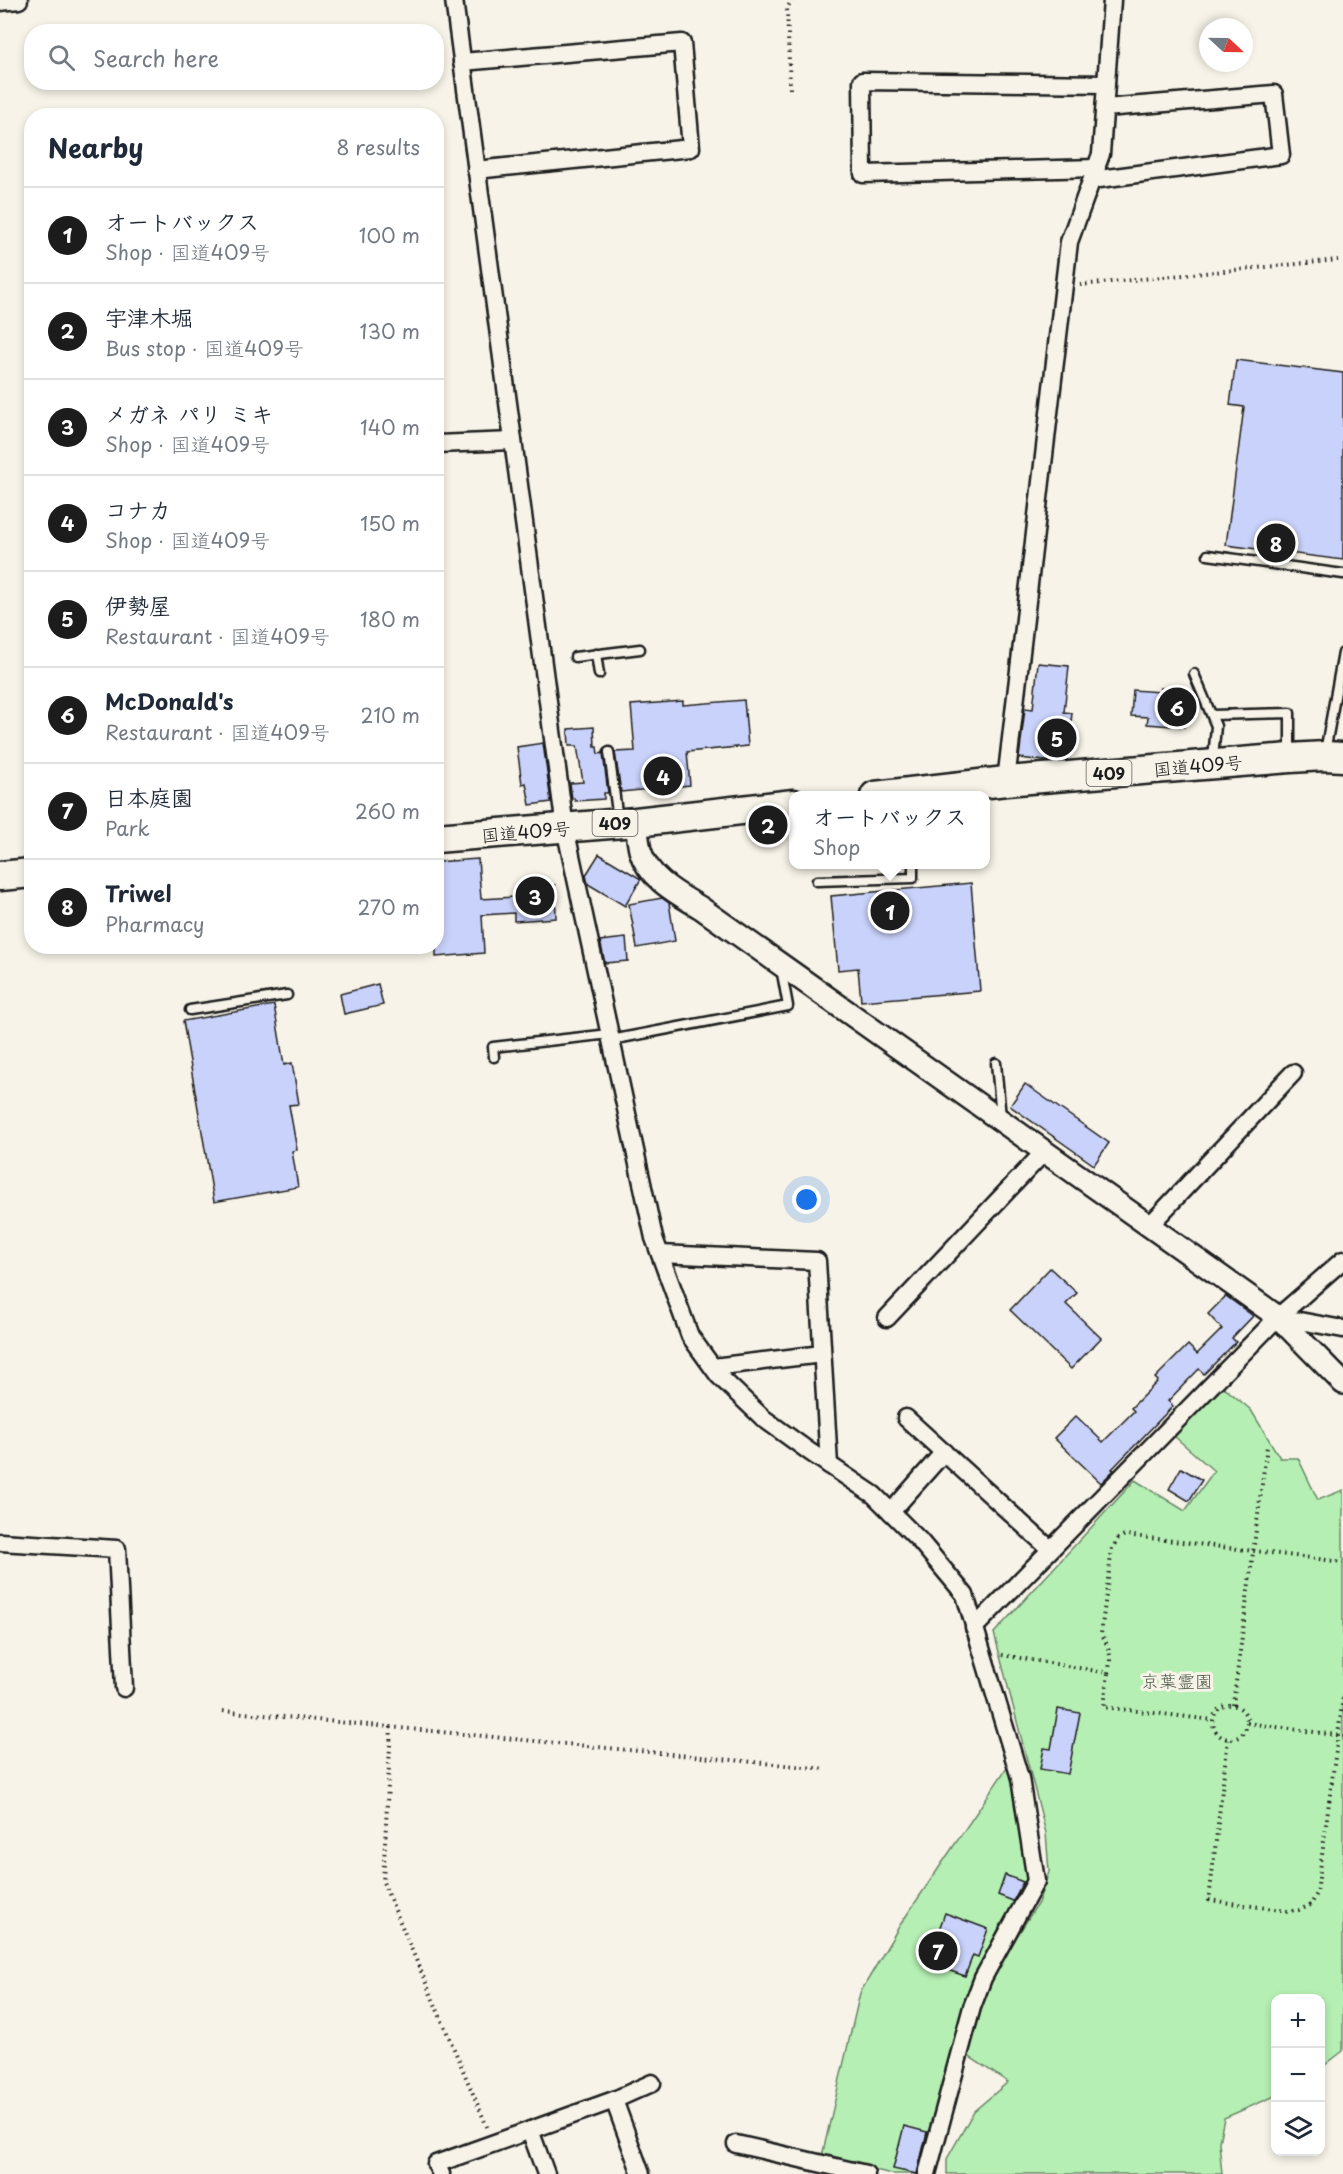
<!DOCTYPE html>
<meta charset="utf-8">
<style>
:root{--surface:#fff;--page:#f2f2f3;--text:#1f2937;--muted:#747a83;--line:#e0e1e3;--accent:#1c1c1c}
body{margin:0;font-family:"Playpen Sans","Klee One",sans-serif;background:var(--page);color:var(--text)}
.controls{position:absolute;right:18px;bottom:18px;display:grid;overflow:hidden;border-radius:12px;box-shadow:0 3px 9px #0003}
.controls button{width:54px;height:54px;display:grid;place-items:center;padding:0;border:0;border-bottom:2px solid var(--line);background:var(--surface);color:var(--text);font:30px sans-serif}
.compass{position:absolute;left:1199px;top:18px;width:54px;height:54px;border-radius:50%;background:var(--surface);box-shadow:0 3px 9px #0003;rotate:112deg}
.you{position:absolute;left:807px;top:1200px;width:21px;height:21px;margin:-15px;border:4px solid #fff;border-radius:50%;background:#1a73e8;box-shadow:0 0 0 9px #1a73e833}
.badge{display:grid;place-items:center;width:39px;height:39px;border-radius:50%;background:var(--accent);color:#fff;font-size:20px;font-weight:700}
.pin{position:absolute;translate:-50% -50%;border:3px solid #fff;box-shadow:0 2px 6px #0006}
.popup{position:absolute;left:789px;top:791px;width:201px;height:78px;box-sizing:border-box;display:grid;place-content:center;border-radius:12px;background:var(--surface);filter:drop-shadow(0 2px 4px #0005);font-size:20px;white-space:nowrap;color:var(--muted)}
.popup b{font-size:22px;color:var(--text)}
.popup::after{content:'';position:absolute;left:50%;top:100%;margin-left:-12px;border:12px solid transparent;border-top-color:var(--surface)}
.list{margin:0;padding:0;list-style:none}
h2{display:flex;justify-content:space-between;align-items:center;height:78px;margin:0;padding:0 24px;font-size:26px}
h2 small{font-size:20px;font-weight:400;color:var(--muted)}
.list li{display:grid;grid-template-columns:39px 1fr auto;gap:18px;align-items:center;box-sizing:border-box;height:96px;padding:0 24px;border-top:2px solid var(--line)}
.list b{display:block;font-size:22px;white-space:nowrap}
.list p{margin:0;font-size:20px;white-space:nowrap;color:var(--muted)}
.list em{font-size:20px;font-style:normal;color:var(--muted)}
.icon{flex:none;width:33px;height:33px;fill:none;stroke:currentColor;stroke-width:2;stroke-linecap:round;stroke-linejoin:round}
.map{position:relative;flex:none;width:1343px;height:2174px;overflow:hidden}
.search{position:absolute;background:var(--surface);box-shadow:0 3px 9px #0003;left:24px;top:24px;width:420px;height:66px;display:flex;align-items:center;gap:15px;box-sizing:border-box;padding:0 21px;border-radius:24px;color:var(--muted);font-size:22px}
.panel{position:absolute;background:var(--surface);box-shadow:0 3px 9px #0003;left:24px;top:108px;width:420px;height:846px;border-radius:24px}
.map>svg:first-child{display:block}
</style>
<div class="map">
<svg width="1343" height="2174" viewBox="0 0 1343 2174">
<rect width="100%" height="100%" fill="#f7f3e8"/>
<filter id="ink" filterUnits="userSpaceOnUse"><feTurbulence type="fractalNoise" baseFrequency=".0167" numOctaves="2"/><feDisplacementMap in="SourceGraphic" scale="12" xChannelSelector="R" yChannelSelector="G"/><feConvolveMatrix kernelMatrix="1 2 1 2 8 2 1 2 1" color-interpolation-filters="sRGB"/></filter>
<g filter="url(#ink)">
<g fill="#b5efb3" stroke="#688668" stroke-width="1.5">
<path d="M1221,1385l30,25 29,48h18l20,42 25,-10v561l-22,17 -1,-70h-44l-1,98 -51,22 -5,24 3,32h-275v-15l27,-48 34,-29 -40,-26 19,-66 12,-25 39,-62 11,-31 -3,-39 -52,-200 141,-153 50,31 29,-40 -40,-35z"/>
<path d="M1008,1766l18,100 1,15 -62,120 -45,173h-29l-69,-18 38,-163 40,-68z"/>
</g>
<g fill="#c9d2fa" stroke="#1c1c1c" stroke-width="1.5">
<path d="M1236,360l107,13v187l-117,-15 18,-138 -14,-2z"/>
<path d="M1038,663l31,3 -5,46 8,1 -5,46 -21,2 -27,-3 6,-50 8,1z"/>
<path d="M1160,688l27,2 -3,37 -37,-3 1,-7 -17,-1 2,-26 27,2z"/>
<path d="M744,700l4,46 -61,6 3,33 -69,7 -6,-40 20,-1 -4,-46 52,-4v4z"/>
<path d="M594,727l1,20h2l1,7 5,-1 5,40h-4v6l-29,2 -1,-3 -2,1 -2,-16 13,-1 -6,-36h-8l-1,-17z"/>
<path d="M543,743l8,59 -21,3 -4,-22 -4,1 -5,-37z"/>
<path d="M599,854l42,25 -16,27 -37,-22 -2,-9z"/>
<path d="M478,859l3,40 34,-2v-10l40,-2 1,33 -42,3v-8l-32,2 2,38 -48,4v-95z"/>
<path d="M971,883l9,108 -119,10 -3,-33 -20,2 -7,-74z"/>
<path d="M662,898l7,5 6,38 -38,7 -8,-44z"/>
<path d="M626,938l2,23 -23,2 -5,-22z"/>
<path d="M378,984l5,21 -39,9 -4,-20z"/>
<path d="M274,1005l10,60 8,-2 7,41 -10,1 8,45 -5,1 6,36 -84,15 -31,-181z"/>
<path d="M1025,1084l84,59 -15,22 -84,-59z"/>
<path d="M1050,1268l27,25 -11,11 35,34 -30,31 -61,-59z"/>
<path d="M1226,1296l27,20 -21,22 4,4 -32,32 -5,-5 -31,32 5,5 -61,63 2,1 -13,13 -47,-45 22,-22 27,26 31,-31 -3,-3 27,-27 -3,-3 33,-33 9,9 25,-25 -14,-15z"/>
<path d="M1181,1468l21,12 -13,21 -20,-12z"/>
<path d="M1058,1709l22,4 -12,61 -28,-5 4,-21 7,1z"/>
<path d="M1005,1875l18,7 -10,19 -15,-6z"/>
<path d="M945,1913l43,16 -10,28 -5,-2 -8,21 -38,-13z"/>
<path d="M904,2126l23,6 -10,42 -24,-5z"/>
</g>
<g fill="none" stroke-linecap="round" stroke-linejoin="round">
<g stroke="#1c1c1c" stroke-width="13">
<g id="service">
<path d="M1208,555l135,19"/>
<path d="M596,654l3,20"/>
<path d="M575,657l65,-8"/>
<path d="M1194,674l22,52 -3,33"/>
<path d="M1212,715l78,-2v42"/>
<path d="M609,752l9,68"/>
<path d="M1325,752l18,-99"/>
<path d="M817,881l96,-3v-14"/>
<path d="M190,1010l97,-15"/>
<path d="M611,1040l177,-34 -7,-38"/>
<path d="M494,1057l-1,-10 117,-13"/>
<path d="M996,1063l5,54"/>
</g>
</g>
<g stroke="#1c1c1c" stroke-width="21">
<g id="minor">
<path d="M454,0l111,828 89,410 36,98 29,40 44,42 47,34 64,43 46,46 45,54 55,183 16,103 -53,97 -11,29 -45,167"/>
<path d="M0,2l19,-2"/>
<path d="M462,62l220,-19 9,105 -215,22"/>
<path d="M1097,168l-234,6 -1,-93 244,3"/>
<path d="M1092,180l189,-25 -7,-61 -169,14"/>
<path d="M436,444l77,-3"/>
<path d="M1006,781l63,-539 32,-88 11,-154"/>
<path d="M1149,1226l144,-153"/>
<path d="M660,1254l157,7 12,204"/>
<path d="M1278,1317l65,12"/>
<path d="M887,1318l157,-166"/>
<path d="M713,1367l109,-13"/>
<path d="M906,1418l144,131"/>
<path d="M891,1512l53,-60"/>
<path d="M0,1542l117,7 7,139"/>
<path d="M974,1628l304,-311 65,-57"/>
<path d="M614,2100l27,74"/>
<path d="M530,2130l16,44"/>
<path d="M736,2144l130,30"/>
<path d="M441,2174l-5,-10 178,-64 38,-17"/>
</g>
</g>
<g stroke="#1c1c1c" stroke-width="26">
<path id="tertiary" d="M636,822c1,9 2,19 4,28 8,29 38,44 61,58l577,409 65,66"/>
</g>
<g stroke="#1c1c1c" stroke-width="33">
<g id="trunk">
<path d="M875,796l131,-15 284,-23 35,-2 18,1"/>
<path d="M436,838l200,-16 158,-18"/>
<path d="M0,876l32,-3"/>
</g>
</g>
<g stroke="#1c1c1c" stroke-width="4" stroke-dasharray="1.5 4.5" stroke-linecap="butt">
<path d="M790,89l-3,-81 5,-8"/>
<path d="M1080,285l258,-25"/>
<path d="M1002,1655l106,18 -4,34 109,13"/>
<path d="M1108,1673c4,-17 2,-25 -7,-39l11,-86 6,-9 7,-4 218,27"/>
<path d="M1233,1705l34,-259"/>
<circle cx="1230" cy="1722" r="17"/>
<path d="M223,1711l603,58"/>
<path d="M1247,1723l96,13"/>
<path d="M391,1727l-8,155 105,247"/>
<path d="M1228,1739l-19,161 79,11 11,-1 12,-5 6,-12 26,-196"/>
</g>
<use href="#service" stroke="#f7f3e8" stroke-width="8"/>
<use href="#minor" stroke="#f7f3e8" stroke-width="16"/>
<use href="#tertiary" stroke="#f7f3e8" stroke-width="21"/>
<use href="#trunk" stroke="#f7f3e8" stroke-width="28"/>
</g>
</g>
<g text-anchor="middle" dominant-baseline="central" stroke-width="6" stroke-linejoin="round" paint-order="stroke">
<g fill="#f7f3e8" stroke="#5e5c59" stroke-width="1.5">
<rect x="1086.5" y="760" width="45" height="26" rx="4.5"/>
<rect x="592.5" y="810" width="45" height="26" rx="4.5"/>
</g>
<g font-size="16" font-weight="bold" fill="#1c1c1c">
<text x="1109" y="773">409</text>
<text x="615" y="823">409</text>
</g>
<g font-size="18" fill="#1c1c1c" stroke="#f7f3e8">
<text transform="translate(1198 765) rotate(-5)">国道409号</text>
<text transform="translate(526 831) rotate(-5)">国道409号</text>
</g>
<g font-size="18" fill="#4a5b49" stroke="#f7f3e8">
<text x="1177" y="1680">京葉霊園</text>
</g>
</g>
</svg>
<div class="controls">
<button>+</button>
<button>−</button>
<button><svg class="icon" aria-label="layers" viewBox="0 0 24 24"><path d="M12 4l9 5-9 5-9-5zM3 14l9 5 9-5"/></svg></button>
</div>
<svg class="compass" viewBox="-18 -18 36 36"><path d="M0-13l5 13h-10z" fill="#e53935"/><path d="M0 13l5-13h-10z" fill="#747a83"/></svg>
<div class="you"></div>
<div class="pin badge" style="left:890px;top:911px">1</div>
<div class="popup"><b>オートバックス</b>Shop</div>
<div class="pin badge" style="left:768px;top:825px">2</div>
<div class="pin badge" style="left:535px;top:896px">3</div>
<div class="pin badge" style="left:663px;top:776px">4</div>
<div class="pin badge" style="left:1057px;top:738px">5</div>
<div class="pin badge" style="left:1177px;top:707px">6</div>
<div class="pin badge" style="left:938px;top:1951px">7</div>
<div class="pin badge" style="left:1276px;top:543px">8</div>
<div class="search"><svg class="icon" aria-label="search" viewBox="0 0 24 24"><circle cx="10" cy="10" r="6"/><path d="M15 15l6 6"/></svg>Search here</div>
<section class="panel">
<h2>Nearby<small>8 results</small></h2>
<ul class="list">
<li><span class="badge">1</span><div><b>オートバックス</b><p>Shop · 国道409号</p></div><em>100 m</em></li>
<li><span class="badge">2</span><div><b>宇津木堀</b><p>Bus stop · 国道409号</p></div><em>130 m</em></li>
<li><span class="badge">3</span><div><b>メガネ パリ ミキ</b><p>Shop · 国道409号</p></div><em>140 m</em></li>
<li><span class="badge">4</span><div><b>コナカ</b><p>Shop · 国道409号</p></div><em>150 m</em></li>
<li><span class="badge">5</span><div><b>伊勢屋</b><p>Restaurant · 国道409号</p></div><em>180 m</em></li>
<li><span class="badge">6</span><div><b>McDonald's</b><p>Restaurant · 国道409号</p></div><em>210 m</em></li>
<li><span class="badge">7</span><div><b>日本庭園</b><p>Park</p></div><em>260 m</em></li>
<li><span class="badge">8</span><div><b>Triwel</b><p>Pharmacy</p></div><em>270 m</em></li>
</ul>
</section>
</div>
